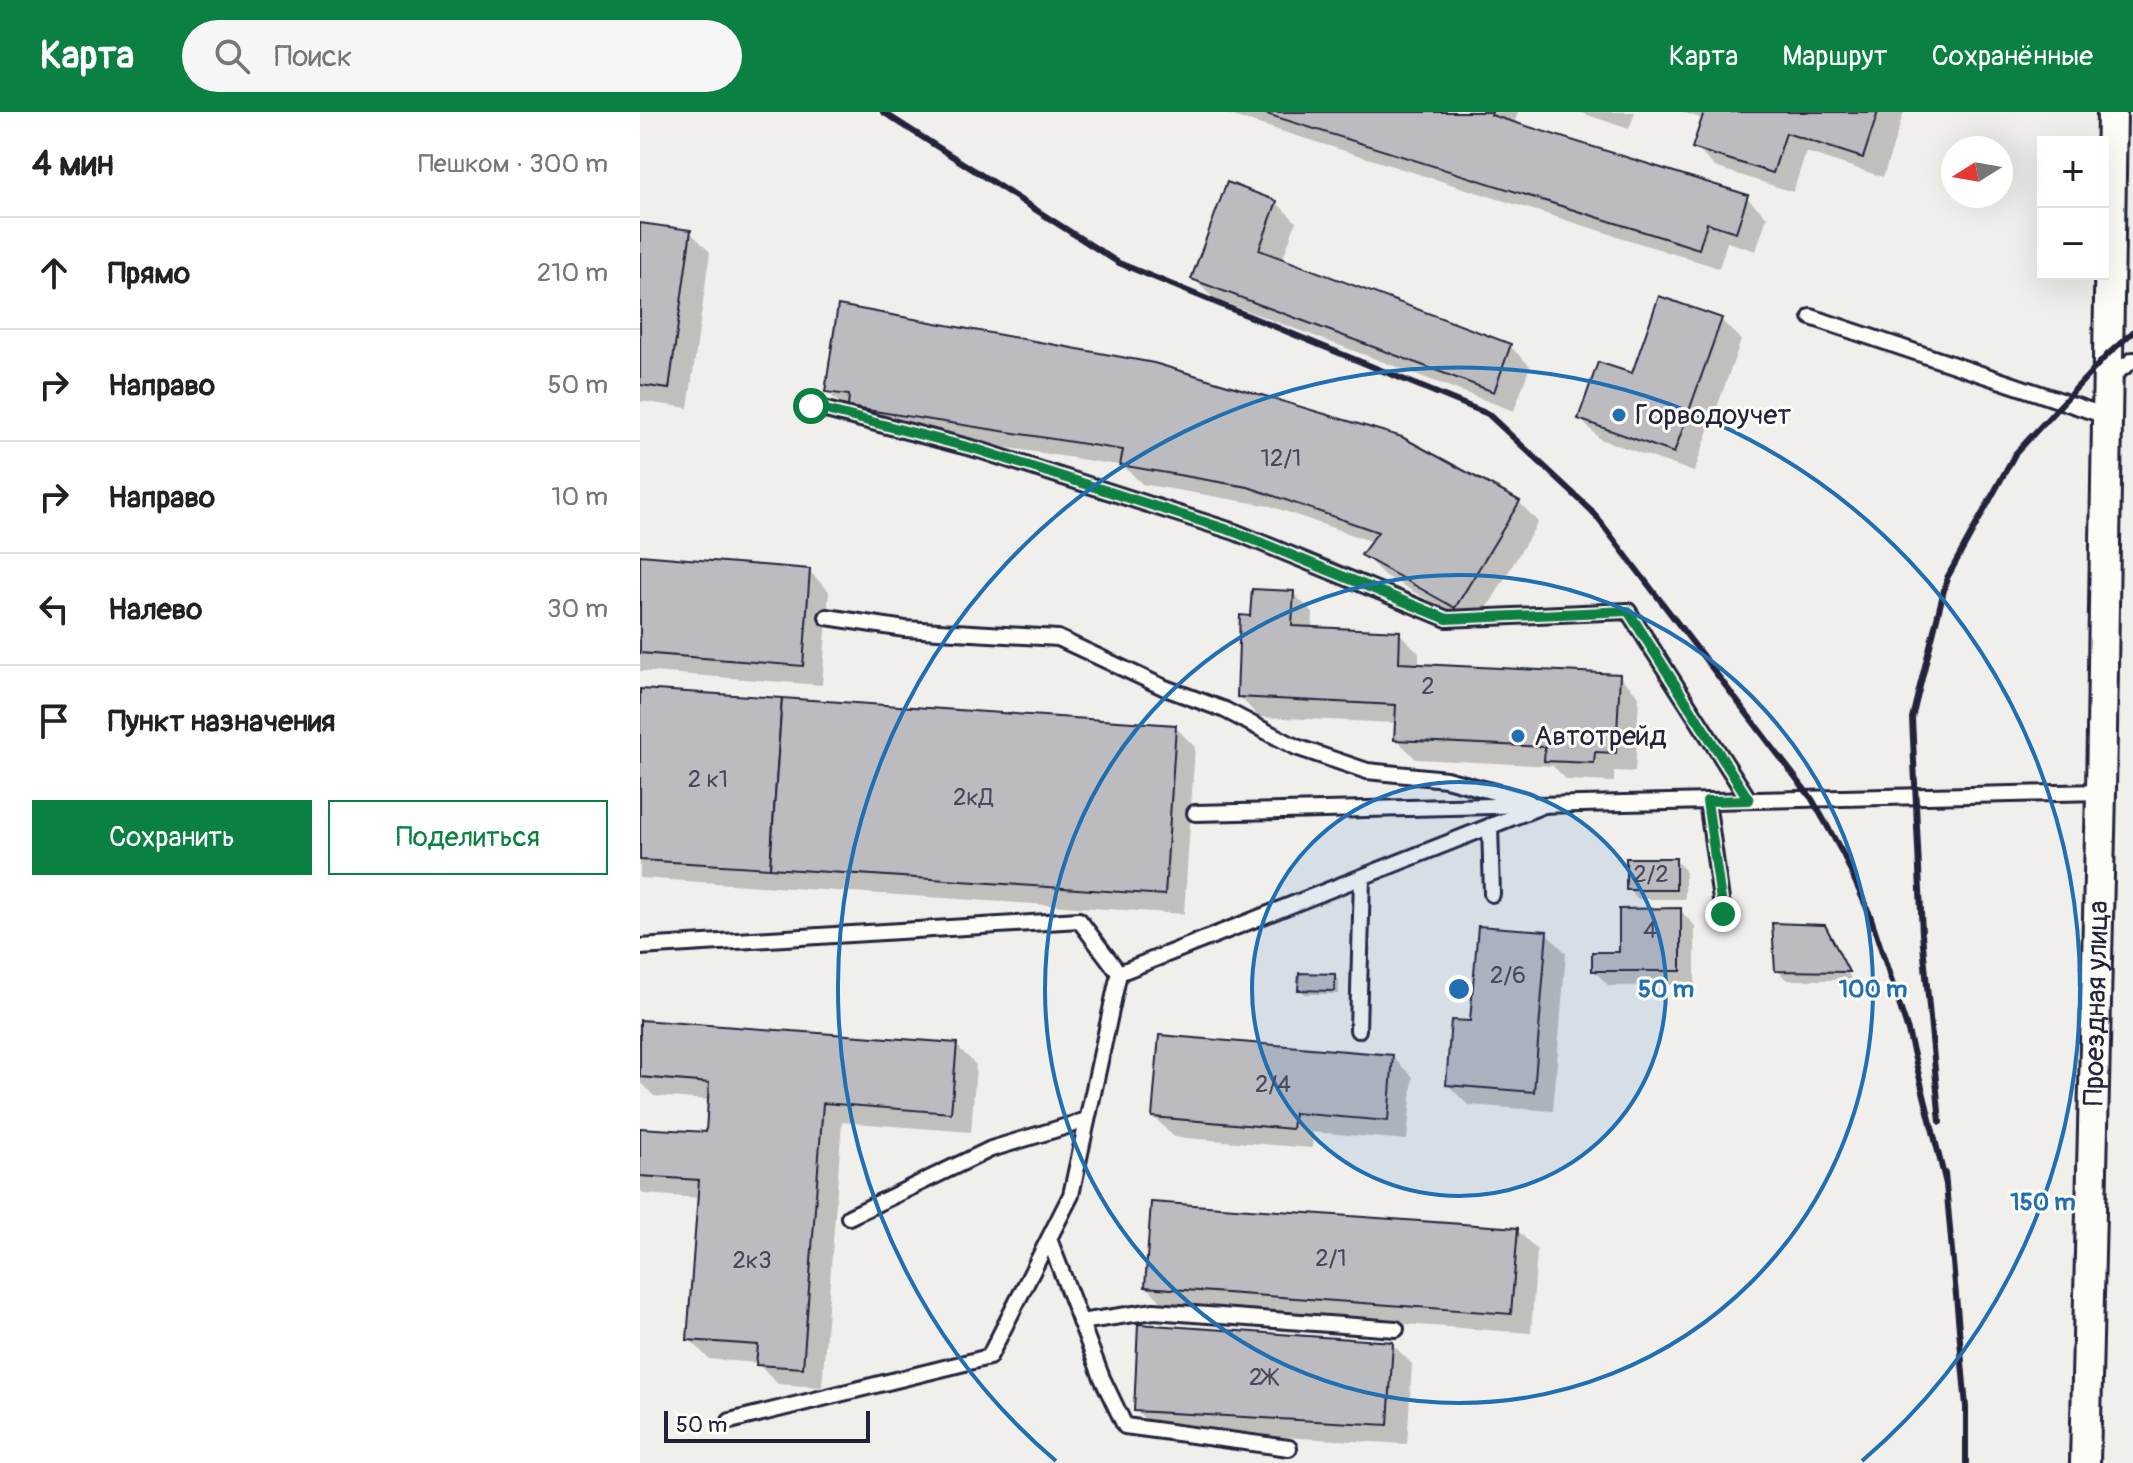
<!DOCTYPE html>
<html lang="ru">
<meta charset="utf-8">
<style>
:root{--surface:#fff;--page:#f6f6f6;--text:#222;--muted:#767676;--line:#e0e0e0;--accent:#0b8043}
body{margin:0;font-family:Pangolin,sans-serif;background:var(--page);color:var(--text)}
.controls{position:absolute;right:24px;top:24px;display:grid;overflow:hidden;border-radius:0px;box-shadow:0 8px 32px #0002}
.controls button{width:72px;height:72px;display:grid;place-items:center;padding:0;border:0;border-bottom:2px solid var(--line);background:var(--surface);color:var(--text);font:40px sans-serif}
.compass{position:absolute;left:1301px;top:24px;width:72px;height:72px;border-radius:50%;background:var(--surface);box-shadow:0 8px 32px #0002;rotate:259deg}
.scale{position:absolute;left:24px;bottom:20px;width:206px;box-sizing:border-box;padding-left:8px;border:4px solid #22223b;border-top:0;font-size:22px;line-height:28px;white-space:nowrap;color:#22223b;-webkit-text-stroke:6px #fdfcf7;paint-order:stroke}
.stop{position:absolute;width:24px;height:24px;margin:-18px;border:6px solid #0b8043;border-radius:50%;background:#fff}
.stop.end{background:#0b8043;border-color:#fff;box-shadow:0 2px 8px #0008}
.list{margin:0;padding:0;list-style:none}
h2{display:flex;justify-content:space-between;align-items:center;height:104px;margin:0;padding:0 32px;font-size:34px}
h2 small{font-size:26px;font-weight:400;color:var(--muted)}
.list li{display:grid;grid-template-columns:52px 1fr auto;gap:24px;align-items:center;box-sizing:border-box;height:112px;padding:0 32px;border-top:2px solid var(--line)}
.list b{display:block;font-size:30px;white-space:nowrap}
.list em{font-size:26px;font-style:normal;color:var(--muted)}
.actions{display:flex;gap:16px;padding:24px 32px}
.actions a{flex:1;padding:18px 0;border:2px solid var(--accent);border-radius:0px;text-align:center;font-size:28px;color:var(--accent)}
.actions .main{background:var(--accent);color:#fff}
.icon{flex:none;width:44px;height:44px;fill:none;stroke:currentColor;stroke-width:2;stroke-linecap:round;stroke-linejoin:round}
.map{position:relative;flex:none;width:1493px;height:1351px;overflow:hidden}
header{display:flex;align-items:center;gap:48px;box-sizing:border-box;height:112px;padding:0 40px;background:var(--accent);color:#fff}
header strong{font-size:38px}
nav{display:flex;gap:44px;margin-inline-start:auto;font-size:28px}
.search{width:560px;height:72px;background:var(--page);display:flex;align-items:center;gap:20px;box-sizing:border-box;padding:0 28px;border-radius:44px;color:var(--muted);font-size:30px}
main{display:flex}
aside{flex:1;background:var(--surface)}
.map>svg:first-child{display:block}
</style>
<header>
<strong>Карта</strong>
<div class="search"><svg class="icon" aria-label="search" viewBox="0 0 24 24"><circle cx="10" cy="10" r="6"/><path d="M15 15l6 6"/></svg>Поиск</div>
<nav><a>Карта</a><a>Маршрут</a><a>Сохранённые</a></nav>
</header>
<main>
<aside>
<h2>4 мин<small>Пешком · 300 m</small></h2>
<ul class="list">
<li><svg class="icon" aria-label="ahead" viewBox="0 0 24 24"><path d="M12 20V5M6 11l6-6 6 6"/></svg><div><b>Прямо</b></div><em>210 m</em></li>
<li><svg class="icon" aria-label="right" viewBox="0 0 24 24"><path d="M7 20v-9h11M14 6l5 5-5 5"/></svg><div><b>Направо</b></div><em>50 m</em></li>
<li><svg class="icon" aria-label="right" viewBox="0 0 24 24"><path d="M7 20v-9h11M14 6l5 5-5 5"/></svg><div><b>Направо</b></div><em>10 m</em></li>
<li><svg class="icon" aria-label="left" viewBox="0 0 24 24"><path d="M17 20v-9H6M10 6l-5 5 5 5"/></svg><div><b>Налево</b></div><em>30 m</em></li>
<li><svg class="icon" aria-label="arrive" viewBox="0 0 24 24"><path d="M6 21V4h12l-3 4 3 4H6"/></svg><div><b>Пункт назначения</b></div></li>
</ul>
<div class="actions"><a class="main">Сохранить</a><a>Поделиться</a></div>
</aside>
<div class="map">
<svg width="1493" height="1351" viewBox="0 0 1493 1351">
<rect width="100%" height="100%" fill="#f0efec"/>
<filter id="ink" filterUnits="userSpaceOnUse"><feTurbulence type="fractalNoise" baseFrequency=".0125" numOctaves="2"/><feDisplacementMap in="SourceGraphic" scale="16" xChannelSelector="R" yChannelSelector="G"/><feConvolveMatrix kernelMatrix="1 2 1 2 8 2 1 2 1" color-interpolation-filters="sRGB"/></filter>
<g filter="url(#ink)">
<g fill="#0003">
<path d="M580,0h298l-4,12 232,73 21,20 -11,34 -29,-9 -8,26z"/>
<path d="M939,0h56l-6,17z"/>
<path d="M1042,0h222l-21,65 -77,-25 -13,40 -78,-25 -20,-20 8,-28z"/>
<path d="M636,90l20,20 -14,39 228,85 20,20 -16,45 -301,-113 -20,-20z"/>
<path d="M0,113l50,7 20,20 -22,156 -48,-7z"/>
<path d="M1081,208l20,20 -47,132 -94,-33 -20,-20 53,-43z"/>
<path d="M187,279l692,111 19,20 -62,105 -92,-52 -20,-20 9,-13 -103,-36 -128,-22 -18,-18 -254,-40 -23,-15z"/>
<path d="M0,445l169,14 20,20 -7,94 -182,-14z"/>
<path d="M653,481l20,20 -1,16 87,4 20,20v13l200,10 20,20 -4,76 -21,-1v11l-47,-2 -14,-14 -137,-7 -20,-20 1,-16 -138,-6 -20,-21 13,-78z"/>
<path d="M0,580l535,35 20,20 -11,167 -544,-36z"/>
<path d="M1035,748l10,10v29h-47l-10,-10z"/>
<path d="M1040,798l15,16v59l-86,1 -15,-15 27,-17z"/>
<path d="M1184,815l7,7h-4l25,46h-65l-10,-10z"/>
<path d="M906,821l20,20 -13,158 -85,-6 -20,-20 24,-62z"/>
<path d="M694,864l5,4v14h-34l-5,-5z"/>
<path d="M0,910l316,23 20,20 -5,67 -129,-10 -20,265 -44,-3 -21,-21 -48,-4 -20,-20 11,-141 -56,-4 -4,-4v-60l67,5 3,-35 -56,-4 -14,-14z"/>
<path d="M752,945l21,20 -6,63 -94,-8 -1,16 -138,-11 -20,-20z"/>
<path d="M877,1118l20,20 -6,83 -364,-26 -20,-20z"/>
<path d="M752,1232l20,20 -5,80 -251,-14 -20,-20z"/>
</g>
<g fill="#bcbcc0" stroke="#22223b" stroke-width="2">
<path d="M620,0h232l-1,3 257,80 -12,37 -29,-9 -8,26z"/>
<path d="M1064,0h174l-15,46 -77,-25 -13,40 -81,-25z"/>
<path d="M587,70l50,19 -18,49 252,94 -17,48 -303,-113z"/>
<path d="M0,111l51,7 -22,159 -29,-4z"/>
<path d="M1019,184l63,22 -48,135 -96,-34 20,-57 34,11z"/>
<path d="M198,193l316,58 248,74 118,64 -65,107 -94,-53 17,-23 -130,-45 -128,-22 3,-15 -275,-43 1,-12 -24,-3z"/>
<path d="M0,443l170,14 -7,97 -163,-13z"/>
<path d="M612,477l42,2 -2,35 108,5 -1,32 221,11 -4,79 -21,-1 -1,11 -50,-2 1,-14 -151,-7 2,-35 -159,-8 3,-82 10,1z"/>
<path d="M0,577l142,9 -12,170 -130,-8z"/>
<path d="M142,586l394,27 -11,170 -395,-27z"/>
<rect x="986" y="746" width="50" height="32"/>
<path d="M1041,796v63h-89v-19h27v-43z"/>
<path d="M1132,811l53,2 24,47 -74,-1z"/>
<path d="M838,814l69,5 -13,161 -88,-7 5,-65 19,1z"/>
<path d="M659,861l36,1v17l-37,-1z"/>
<path d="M0,908l317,23 -6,70 -128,-10 -20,265 -47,-3 2,-20 -71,-5 12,-160 -59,-4v-48l66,4 3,-49 -69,-6z"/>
<path d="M519,923l234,20 -5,66 -94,-8 -2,16 -140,-12z"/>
<path d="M511,1090l367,26 -7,86 -366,-27z"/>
<path d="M498,1212l255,18 -5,83 -254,-14z"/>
</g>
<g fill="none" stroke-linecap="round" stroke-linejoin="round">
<g stroke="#22223b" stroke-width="20">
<g id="service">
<path d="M1171,205l295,99"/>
<path d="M1468,267l25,-19"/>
<path d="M171,294l168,44 256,82 212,87 181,-8 121,189"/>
<path d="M187,505l78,12 153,9 107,50 60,22 71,37 71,24 79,8 82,22"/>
<path d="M1067,689l16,113"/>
<path d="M555,701l906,-21"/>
<path d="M850,714l2,68"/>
<path d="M0,835l439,-27 40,53"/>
<path d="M718,918l4,-153"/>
<path d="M209,1105l142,-68 96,-29"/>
<path d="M409,1127l53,139 23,48 164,22"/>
<path d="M440,1210l74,-11 242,18"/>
<path d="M90,1309l259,-64 82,-162 48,-222 425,-168"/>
</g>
</g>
<g stroke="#22223b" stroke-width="34">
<g id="minor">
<path id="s1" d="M1445,1351l16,-671 11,-680"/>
</g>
</g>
<use href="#service" stroke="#fdfcf7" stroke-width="14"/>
<use href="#minor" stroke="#fdfcf7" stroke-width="28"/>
<g stroke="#22223b" stroke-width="6">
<path d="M243,0l236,151 369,151 104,97 220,288 31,55 27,61 38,116 38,153"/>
<path d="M1300,1010l-18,-188 -10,-216 35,-140 68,-124 92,-99 26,-23"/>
<path d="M1305,1061l21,234v56"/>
</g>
</g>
</g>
<g fill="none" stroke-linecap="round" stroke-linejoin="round" filter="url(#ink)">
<path stroke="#0b8043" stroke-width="10" d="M171,294l168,44 256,82 212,87 181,-8 121,189 -42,1 16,113"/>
</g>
<circle cx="819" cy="877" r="207" fill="#1f6fb2" fill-opacity=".12"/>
<g fill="none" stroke="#1f6fb2" stroke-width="4">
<circle cx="819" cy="877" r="207"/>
<circle cx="819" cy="877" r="414"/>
<path d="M416 1349A621 621 0 1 1 1222 1349"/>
</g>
<g fill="#1f6fb2" stroke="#fdfcf7" stroke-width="3">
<circle cx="979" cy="303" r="8"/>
<circle cx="878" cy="624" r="8"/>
</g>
<g text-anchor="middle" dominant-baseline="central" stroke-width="6" stroke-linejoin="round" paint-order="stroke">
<g font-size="24" fill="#48485c">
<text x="641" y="346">12/1</text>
<text x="788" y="574">2</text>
<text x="68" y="667">2 к1</text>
<text x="333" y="685">2кД</text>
<text x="1011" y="762">2/2</text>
<text x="1010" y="818">4</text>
<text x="868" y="863">2/6</text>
<text x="633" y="972">2/4</text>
<text x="691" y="1146">2/1</text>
<text x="112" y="1148">2к3</text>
<text x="623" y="1265">2Ж</text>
</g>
<g font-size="28" fill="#22223b" stroke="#fdfcf7" text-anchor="start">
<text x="995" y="303">Горводоучет</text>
<text x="894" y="624">Автотрейд</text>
</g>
<g font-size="28" fill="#22223b" stroke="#fdfcf7">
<text stroke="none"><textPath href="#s1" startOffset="460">Проездная улица</textPath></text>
</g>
</g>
<circle cx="819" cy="877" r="12" fill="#1f6fb2" stroke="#fdfcf7" stroke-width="4"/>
<g font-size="24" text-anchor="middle" font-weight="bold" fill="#1f6fb2" stroke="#fdfcf7" stroke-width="6" stroke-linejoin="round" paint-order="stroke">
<text x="1026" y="885">50 m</text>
<text x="1233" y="885">100 m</text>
<text x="1403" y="1098">150 m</text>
</g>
</svg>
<div class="controls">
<button>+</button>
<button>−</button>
</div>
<svg class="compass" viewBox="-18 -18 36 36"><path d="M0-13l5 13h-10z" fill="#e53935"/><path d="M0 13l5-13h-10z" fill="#767676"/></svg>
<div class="scale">50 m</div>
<div class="stop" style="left:171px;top:294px"></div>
<div class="stop end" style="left:1083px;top:802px"></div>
</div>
</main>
